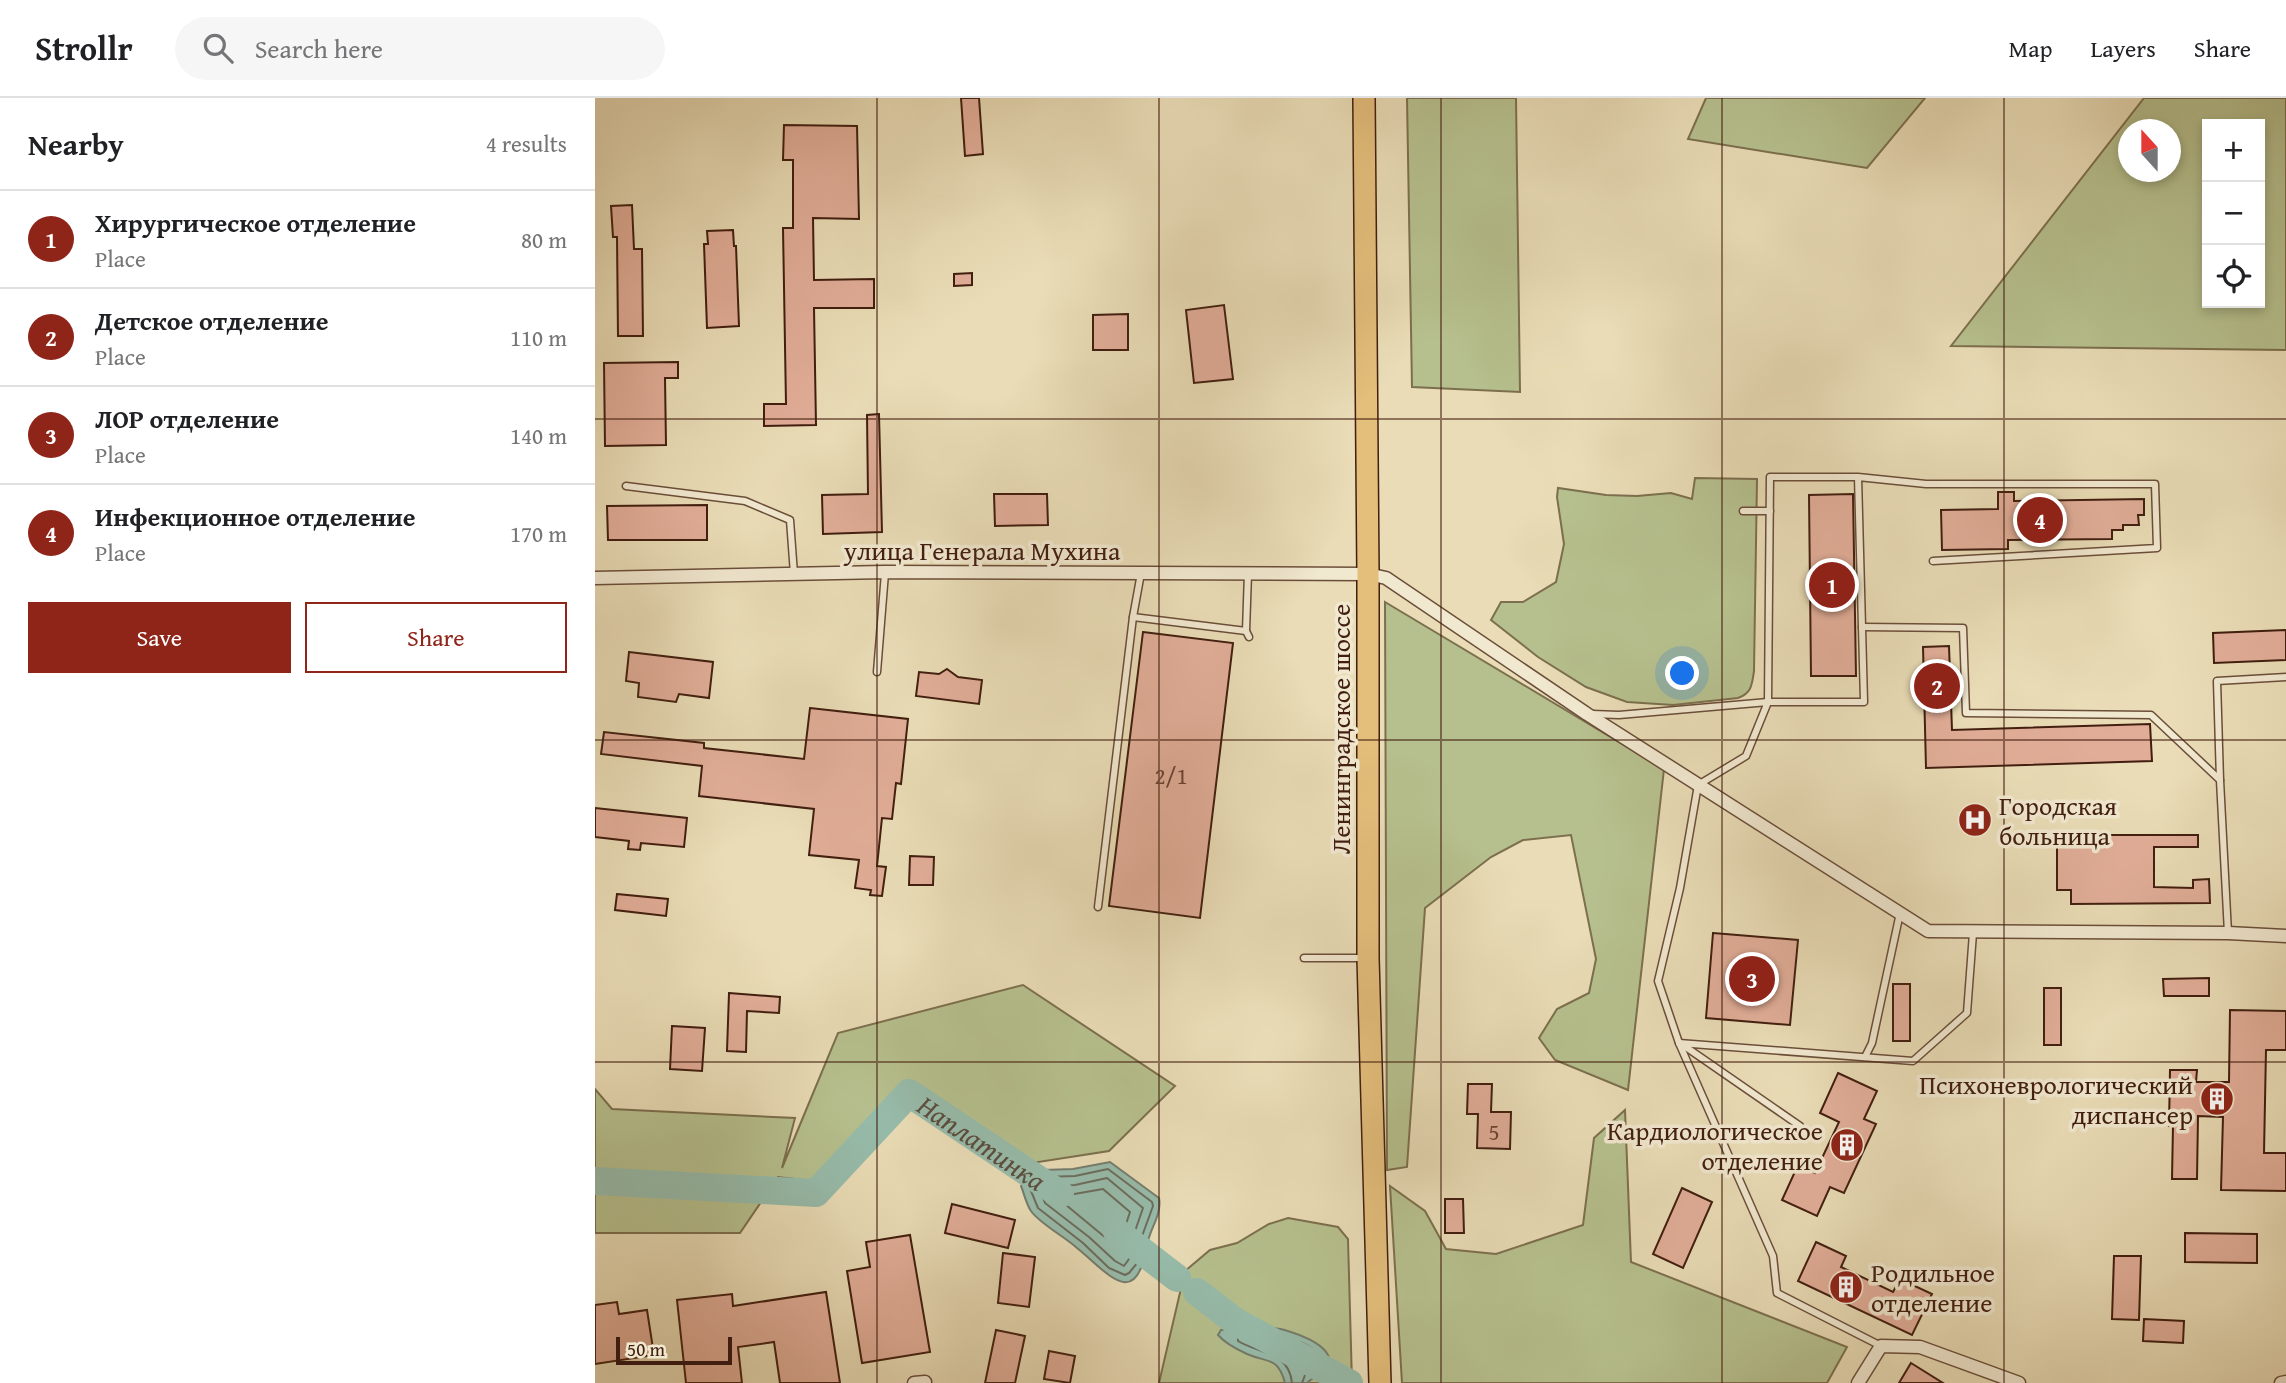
<!DOCTYPE html>
<meta charset="utf-8">
<style>
:root{--surface:#fff;--page:#f6f6f6;--text:#202124;--muted:#757577;--line:#e0e0e0;--accent:#8f2418}
body{margin:0;font-family:"Gentium Book Plus",serif;background:var(--page);color:var(--text)}
.controls{position:absolute;right:21px;top:21px;display:grid;overflow:hidden;border-radius:0px;box-shadow:0 4px 10px #0003}
.controls button{width:63px;height:63px;display:grid;place-items:center;padding:0;border:0;border-bottom:2px solid var(--line);background:var(--surface);color:var(--text);font:35px sans-serif}
.compass{position:absolute;left:1523px;top:21px;width:63px;height:63px;border-radius:50%;background:var(--surface);box-shadow:0 4px 10px #0003;rotate:339deg}
.scale{position:absolute;left:21px;bottom:18px;width:116px;box-sizing:border-box;padding-left:7px;border:4px solid #411e0f;border-top:0;font-size:19px;line-height:24px;white-space:nowrap;color:#411e0f;-webkit-text-stroke:5px #f1e8d0;paint-order:stroke}
.you{position:absolute;left:1088px;top:576px;width:24px;height:24px;margin:-18px;border:5px solid #fff;border-radius:50%;background:#1a73e8;box-shadow:0 0 0 10px #1a73e833}
.badge{display:grid;place-items:center;width:46px;height:46px;border-radius:50%;background:var(--accent);color:#fff;font-size:23px;font-weight:700}
.pin{position:absolute;translate:-50% -50%;border:4px solid #fff;box-shadow:0 2px 7px #0006}
.list{margin:0;padding:0;list-style:none}
h2{display:flex;justify-content:space-between;align-items:center;height:91px;margin:0;padding:0 28px;font-size:30px}
h2 small{font-size:23px;font-weight:400;color:var(--muted)}
.list li{display:grid;grid-template-columns:46px 1fr auto;gap:21px;align-items:center;box-sizing:border-box;height:98px;padding:0 28px;border-top:2px solid var(--line)}
.list b{display:block;font-size:26px;white-space:nowrap}
.list p{margin:0;font-size:23px;white-space:nowrap;color:var(--muted)}
.list em{font-size:23px;font-style:normal;color:var(--muted)}
.actions{display:flex;gap:14px;padding:21px 28px}
.actions a{flex:1;padding:16px 0;border:2px solid var(--accent);border-radius:0px;text-align:center;font-size:24px;color:var(--accent)}
.actions .main{background:var(--accent);color:#fff}
.icon{flex:none;width:38px;height:38px;fill:none;stroke:currentColor;stroke-width:2;stroke-linecap:round;stroke-linejoin:round}
.map{position:relative;flex:none;width:1691px;height:1285px;overflow:hidden}
header{display:flex;align-items:center;gap:42px;box-sizing:border-box;height:98px;padding:0 35px;background:var(--surface);border-bottom:2px solid var(--line)}
header strong{font-size:33px}
nav{display:flex;gap:38px;margin-inline-start:auto;font-size:24px}
.search{width:490px;height:63px;background:var(--page);display:flex;align-items:center;gap:18px;box-sizing:border-box;padding:0 24px;border-radius:38px;color:var(--muted);font-size:26px}
main{display:flex}
aside{flex:1;background:var(--surface)}
.map>svg:first-child{display:block}
</style>
<header>
<strong>Strollr</strong>
<div class="search"><svg class="icon" aria-label="search" viewBox="0 0 24 24"><circle cx="10" cy="10" r="6"/><path d="M15 15l6 6"/></svg>Search here</div>
<nav><a>Map</a><a>Layers</a><a>Share</a></nav>
</header>
<main>
<aside>
<h2>Nearby<small>4 results</small></h2>
<ul class="list">
<li><span class="badge">1</span><div><b>Хирургическое отделение</b><p>Place</p></div><em>80 m</em></li>
<li><span class="badge">2</span><div><b>Детское отделение</b><p>Place</p></div><em>110 m</em></li>
<li><span class="badge">3</span><div><b>ЛОР отделение</b><p>Place</p></div><em>140 m</em></li>
<li><span class="badge">4</span><div><b>Инфекционное отделение</b><p>Place</p></div><em>170 m</em></li>
</ul>
<div class="actions"><a class="main">Save</a><a>Share</a></div>
</aside>
<div class="map">
<svg width="1691" height="1285" viewBox="0 0 1691 1285">
<rect width="100%" height="100%" fill="#e9dcb6"/>
<filter id="stains"><feTurbulence type="fractalNoise" baseFrequency=".00286" numOctaves="4"/><feColorMatrix values="0 0 0 0 .2 0 0 0 0 .09 0 0 0 0 .02 0 0 0 .5 -.17"/></filter>
<radialGradient id="worn" r=".72"><stop offset=".6" stop-color="#630" stop-opacity="0"/><stop offset="1" stop-color="#630" stop-opacity=".3"/></radialGradient>
<g fill="#b6c08e" stroke="#7c6f4e" stroke-width="2" fill-rule="evenodd">
<path d="M812,0h109l4,294 -108,-5z"/>
<path d="M1111,0h219l-58,70 -179,-29z"/>
<path d="M1549,0h142v252l-335,-4zM1612,26h53v179h-53zM1534,32h42v42h-42z"/>
<path d="M1100,380l62,1 -3,192c-2,13 -2,22 -16,27l-65,7 -46,-3 -41,-15 -48,-30 -47,-37 10,-18h22l33,-20 8,-38 -7,-47 1,-9 48,7 31,1 34,-3 21,6z"/>
<path d="M790,504l279,167 -36,321 -73,-30 -16,-22 18,-29 32,-16 7,-34 -25,-124 -48,5 -32,17 -66,51 -18,259 -20,3z"/>
<path d="M428,887l152,101 -66,65 -77,12 -117,-80 -103,98 -34,-4 -38,56h-145v-144l17,20 183,9 -13,50 56,-135z"/>
<path d="M1030,1012l6,152 216,85 -20,36h-425l-12,-197 35,25 21,38 50,5 87,-29 11,-87z"/>
<path d="M693,1120l50,9 10,12 4,144h-193l26,-112 25,-21 27,-7 32,-19z"/>
</g>
<g fill="#97bcab" stroke="#757d6d" stroke-width="2">
<path d="M515,1064l49,36c3,17 -9,30 -12,47 -11,67 -39,28 -70,3 -12,-11 -38,-25 -46,-37 -5,-7 -7,-18 -10,-25l8,-12 14,-4 30,-1z"/>
<path d="M639,1230c13,0 26,-1 39,0 15,1 65,17 55,39 -4,8 -15,9 -21,16h-22c-7,-27 -18,-20 -38,-29 -11,-5 -22,-11 -29,-19l3,-5z"/>
</g>
<g fill="none" stroke-linecap="round" stroke-linejoin="round">
<g stroke="#6c6d5d" stroke-width="2">
<path d="M513,1071l44,33 1,4 -12,33 -3,23 -9,11 -4,2 -16,-7 -26,-25 -45,-35 -9,-22 3,-6 12,-3 31,-1z"/>
<path d="M512,1080l36,30 -10,29 -4,22 -5,7 -9,-5 -26,-24 -44,-34 -5,-13 5,-4 30,-1z"/>
<path d="M508,1091l27,23 -12,36 -58,-48 3,-4z"/>
<path d="M697,1285c-3,-32 -33,-29 -54,-42v-5c25,-5 68,0 84,22v5l-17,12 -3,8"/>
</g>
<g stroke="#97bcab" stroke-width="28">
<path id="s1" d="M0,1083l221,12 93,-100 151,101"/>
<path d="M522,1134l60,46"/>
<path d="M602,1194l39,30 113,61"/>
</g>
</g>
<g fill="#e1ad98" stroke="#411e0f" stroke-width="2">
<path d="M366,0h18l4,56 -18,2z"/>
<path d="M189,27l73,1 2,93 -46,-1 1,62 60,-1v29h-60l2,117 -52,1v-22h22l-3,-176h10v-68h-10z"/>
<path d="M37,107l2,44h8l1,87h-25l-1,-99h-4l-2,-31z"/>
<path d="M138,132l1,16h2l3,80 -32,2 -3,-84h4l-1,-13z"/>
<path d="M377,175v12l-18,1v-12z"/>
<path d="M629,207l9,74 -39,4 -8,-73z"/>
<path d="M533,216v36h-35v-35z"/>
<path d="M83,264v16h-13l1,67 -61,1 -1,-83z"/>
<path d="M284,316l3,118 -59,2 -1,-39 46,-1 -1,-79z"/>
<path d="M1403,394h16v9l130,-2v16h-6l1,10h-16v5h-11v9l-104,1v9l-66,1 -1,-40 57,-1z"/>
<path d="M399,396h53l1,31 -53,1z"/>
<path d="M1258,396l3,182h-45l-2,-181z"/>
<path d="M112,407v35h-99l-1,-34z"/>
<path d="M1691,532v30l-72,3 -1,-30z"/>
<path d="M548,534l90,11 -33,275 -91,-12z"/>
<path d="M1354,548l3,84 198,-6 2,37 -226,7 -3,-121z"/>
<path d="M34,554l84,10 -4,36 -30,-4 -3,8 -38,-5 1,-14 -13,-2z"/>
<path d="M352,571l11,8 24,3 -3,24 -63,-8 3,-24 20,2z"/>
<path d="M215,610l98,11 -7,65 -5,-1 -4,36 -10,-1 -5,48 9,1 -4,29 -12,-1 1,-5 -16,-2 4,-28 -50,-5 5,-46 -115,-13 3,-30 -101,-12 3,-22 100,11v5l100,11z"/>
<path d="M0,710l92,10 -3,29 -43,-4 -1,7 -12,-1 1,-8 -34,-4z"/>
<path d="M1462,737h141v12h-44v40l39,1v-8l16,-1 1,24 -139,1v-14h-14z"/>
<path d="M315,758l24,1 -1,28h-24z"/>
<path d="M22,796l51,5 -2,17 -51,-6z"/>
<path d="M1118,835l85,7 -8,85 -84,-7z"/>
<path d="M1614,880v18h-45l-1,-17z"/>
<rect x="1298" y="886" width="17" height="57"/>
<rect x="1449" y="890" width="17" height="57"/>
<path d="M134,895l51,4 -1,16 -32,-2 -1,41 -19,-1z"/>
<path d="M1635,912l56,1v39h-20l-2,103h22v38l-65,-1 2,-73 -25,-1 -1,63h-25l1,-53h-4l1,-56h27l-1,12h33z"/>
<path d="M77,928l33,2 -3,43 -32,-2z"/>
<path d="M1243,975l39,18 -13,28 12,5 -32,69 -14,-6 -13,29 -35,-16 16,-35 17,8 24,-51 -19,-9z"/>
<path d="M873,986h24l-1,28h20l-1,37 -33,-1 1,-34h-11z"/>
<path d="M1087,1090l30,14 -29,66 -30,-14z"/>
<path d="M850,1101h18l1,34h-19z"/>
<path d="M357,1106l63,16 -7,28 -63,-15z"/>
<path d="M1590,1135l72,1v29l-72,-1z"/>
<path d="M315,1137l20,117 -68,11 -15,-92 23,-4 -4,-25z"/>
<path d="M1221,1144l30,14 -5,11 52,25 7,-13 32,15 -20,41 -114,-54z"/>
<path d="M408,1155l32,4 -6,50 -31,-4z"/>
<path d="M1519,1158h27l-2,64 -27,-1z"/>
<path d="M231,1194l14,91h-60l-6,-41 -36,5 4,36h-56l-9,-83 55,-6 1,12z"/>
<path d="M22,1204l2,12 28,-4 7,45 -59,9v-59z"/>
<path d="M1549,1221l40,2 -1,22 -40,-2z"/>
<path d="M401,1232l29,6 -10,47h-30z"/>
<path d="M454,1253l26,5 -5,27 -26,-4z"/>
<path d="M1316,1265l32,20h-44z"/>
</g>
<g fill="none" stroke-linecap="round" stroke-linejoin="round">
<g stroke="#6b4e39" stroke-width="9">
<g id="service">
<path d="M1263,379l6,225h-96l2,-225h88l68,7h229l2,64 -224,13"/>
<path d="M31,388l119,15 45,19 4,54"/>
<path d="M1148,413h27"/>
<path d="M653,475l-2,58 3,6"/>
<path d="M538,519l113,14"/>
<path d="M1267,529l101,1 3,85 185,2 69,65 8,153"/>
<path d="M282,574l8,-99"/>
<path d="M997,616l27,1 149,-13 -22,54 -48,29 -18,103 -22,93 21,62 94,213 4,37 104,53"/>
<path d="M1625,682l-3,-99 69,-4"/>
<path d="M503,809l35,-290 8,-44"/>
<path d="M709,860h62"/>
<path d="M1084,945l234,18 54,-48 6,-80"/>
<path d="M1085,945l120,83"/>
<path d="M1270,959l7,-14 28,-130"/>
</g>
</g>
<g stroke="#6b4e39" stroke-width="15">
<g id="minor">
<path d="M0,480l290,-6 483,2 18,4 201,136 341,217 300,2 58,3"/>
<path d="M319,1285l11,-1"/>
<path d="M1263,1285l23,-37 39,1 99,36"/>
<path d="M1686,1285l5,-1"/>
</g>
</g>
<g stroke="#411e0f" stroke-width="24">
<path id="primary" d="M769,0l4,476v384l12,425"/>
</g>
<use href="#service" stroke="#f1e8d0" stroke-width="6"/>
<use href="#minor" stroke="#f1e8d0" stroke-width="12"/>
<use href="#primary" stroke="#e4be7b" stroke-width="21"/>
</g>
<path fill="none" stroke="#411e0f" stroke-width="2" stroke-opacity="0.55" d="M282,0v1285M564,0v1285M846,0v1285M1127,0v1285M1409,0v1285M0,321h1691M0,642h1691M0,964h1691"/>
<defs>
<g id="hospital-disc" transform="scale(1.75)"><circle r="9.5" fill="#8f2418" stroke="#f1e8d0"/><path d="M-5-5h3v3.5h4V-5h3V5h-3V1.5h-4V5h-3Z" fill="#fff"/></g>
<g id="building-disc" transform="scale(1.75)"><circle r="9.5" fill="#8f2418" stroke="#f1e8d0"/><path d="M-4-6H4V6H1V3H-1V6H-4ZM-2.5-4.3h1.7v1.8h-1.7ZM.8-4.3h1.7v1.8H.8ZM-2.5-1h1.7V.8h-1.7ZM.8-1h1.7V.8H.8Z" fill="#fff"/></g>
</defs>
<g fill-rule="evenodd">
<use href="#hospital-disc" x="1380" y="722"/>
<use href="#building-disc" x="1622" y="1001"/>
<use href="#building-disc" x="1252" y="1047"/>
<use href="#building-disc" x="1251" y="1189"/>
</g>
<g text-anchor="middle" dominant-baseline="central" stroke-width="7" stroke-linejoin="round" paint-order="stroke">
<g font-size="23" fill="#694231">
<text x="576" y="677">2/1</text>
<text x="899" y="1033">5</text>
</g>
<g font-size="26" fill="#411e0f" stroke="#f1e8d0">
<text x="387" y="452">улица Генерала Мухина</text>
<text transform="translate(745 631) rotate(-90)">Ленинградское шоссе</text>
</g>
<g font-size="26" fill="#411e0f" stroke="#f1e8d0" text-anchor="start">
<text x="1404" y="707">Городская<tspan x="1404" dy="30">больница</tspan></text>
<text x="1598" y="986" text-anchor="end">Психоневрологический<tspan x="1598" dy="30">диспансер</tspan></text>
<text x="1228" y="1032" text-anchor="end">Кардиологическое<tspan x="1228" dy="30">отделение</tspan></text>
<text x="1276" y="1174">Родильное<tspan x="1276" dy="30">отделение</tspan></text>
</g>
<g font-size="28" font-style="italic" fill="#5b4d3e" stroke="#f1e8d0">
<text stroke="none"><textPath href="#s1" startOffset="446">Наплатинка</textPath></text>
</g>
</g>
<rect width="100%" height="100%" filter="url(#stains)"/>
<rect width="100%" height="100%" fill="url(#worn)"/>
</svg>
<div class="controls">
<button>+</button>
<button>−</button>
<button><svg class="icon" aria-label="locate" viewBox="0 0 24 24"><circle cx="12" cy="12" r="6"/><path d="M12 2v4M12 18v4M2 12h4M18 12h4"/></svg></button>
</div>
<svg class="compass" viewBox="-18 -18 36 36"><path d="M0-13l5 13h-10z" fill="#e53935"/><path d="M0 13l5-13h-10z" fill="#757577"/></svg>
<div class="scale">50 m</div>
<div class="you"></div>
<div class="pin badge" style="left:1237px;top:487px">1</div>
<div class="pin badge" style="left:1342px;top:588px">2</div>
<div class="pin badge" style="left:1157px;top:881px">3</div>
<div class="pin badge" style="left:1445px;top:422px">4</div>
</div>
</main>
